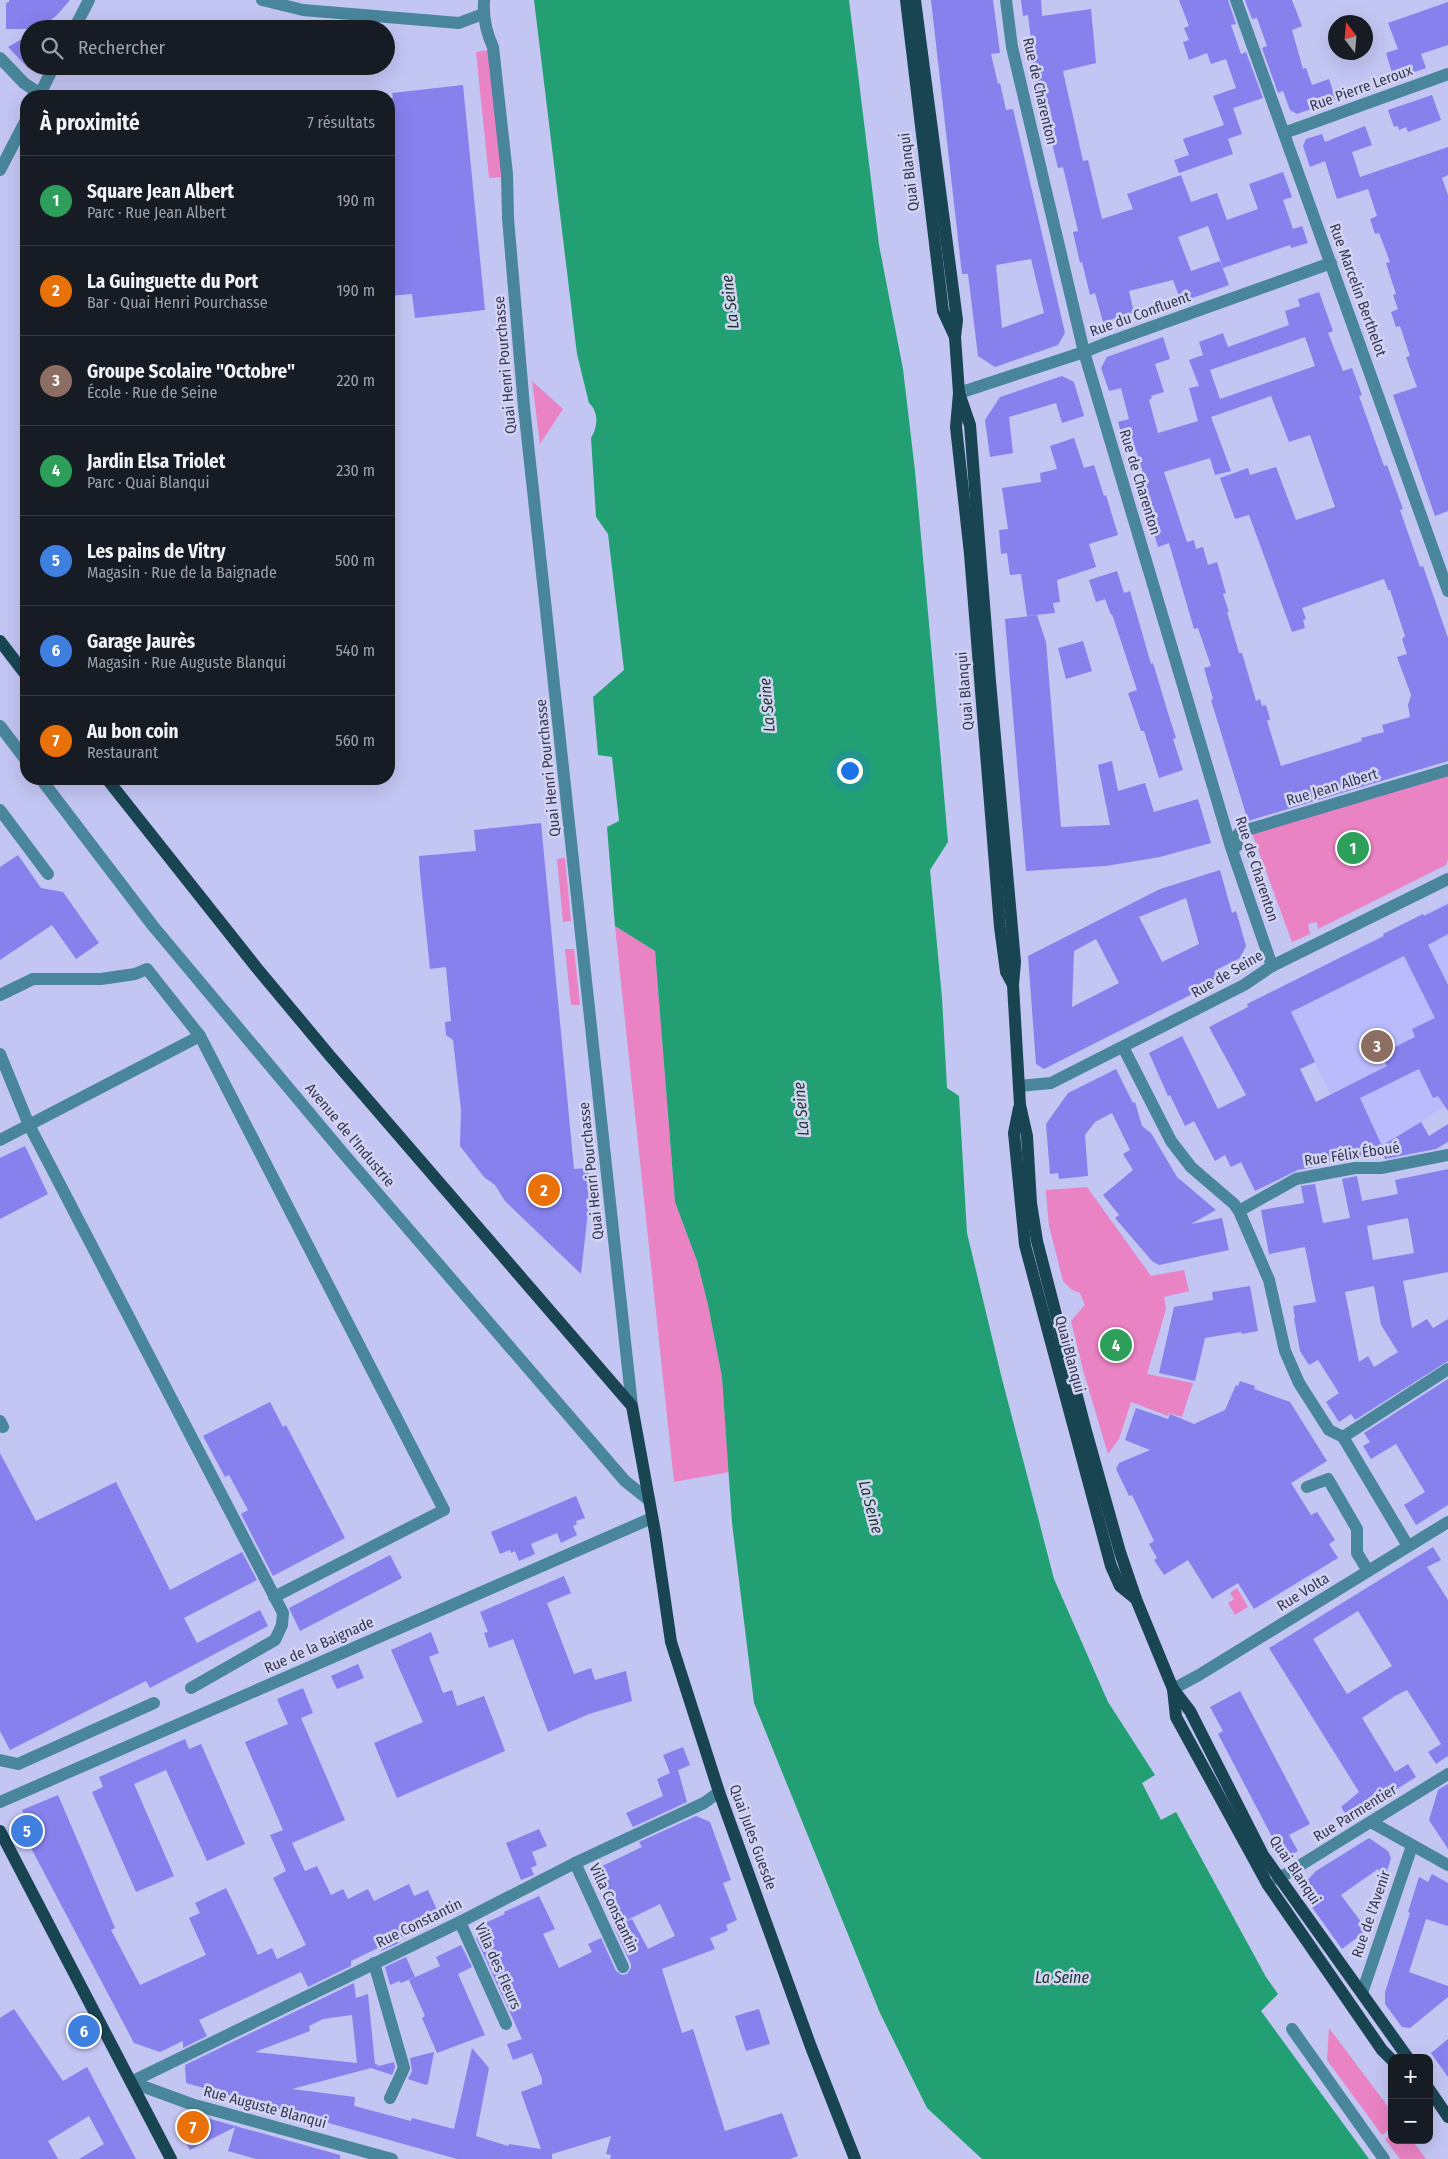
<!DOCTYPE html>
<html lang="fr">
<meta charset="utf-8">
<style>
:root{--surface:#171b24;--page:#20242c;--text:#f1f3f6;--muted:#9ea1a6;--line:#363941;--accent:#b1b09a}
body{margin:0;font-family:"Fira Sans Condensed",sans-serif;background:var(--page);color:var(--text)}
.controls{position:absolute;right:15px;bottom:15px;display:grid;overflow:hidden;border-radius:10px;box-shadow:0 5px 20px #0002}
.controls button{width:45px;height:45px;display:grid;place-items:center;padding:0;border:0;border-bottom:1px solid var(--line);background:var(--surface);color:var(--text);font:25px sans-serif}
.compass{position:absolute;left:1328px;top:15px;width:45px;height:45px;border-radius:50%;background:var(--surface);box-shadow:0 5px 20px #0002;rotate:344deg}
.you{position:absolute;left:849px;top:770px;width:18px;height:18px;margin:-12px;border:4px solid #fff;border-radius:50%;background:#1a73e8;box-shadow:0 0 0 8px #1a73e833}
.badge{display:grid;place-items:center;width:32px;height:32px;border-radius:50%;background:var(--accent);color:#fff;font-size:16px;font-weight:700}
.pin{position:absolute;translate:-50% -50%;border:2px solid #fff;box-shadow:0 1px 5px #0006}
.list{margin:0;padding:0;list-style:none}
h2{display:flex;justify-content:space-between;align-items:center;height:65px;margin:0;padding:0 20px;font-size:21px}
h2 small{font-size:16px;font-weight:400;color:var(--muted)}
.list li{display:grid;grid-template-columns:32px 1fr auto;gap:15px;align-items:center;box-sizing:border-box;height:90px;padding:0 20px;border-top:1px solid var(--line)}
.list b{display:block;font-size:19px;white-space:nowrap}
.list p{margin:0;font-size:16px;white-space:nowrap;color:var(--muted)}
.list em{font-size:16px;font-style:normal;color:var(--muted)}
.icon{flex:none;width:28px;height:28px;fill:none;stroke:currentColor;stroke-width:2;stroke-linecap:round;stroke-linejoin:round}
.map{position:relative;flex:none;width:1448px;height:2159px;overflow:hidden}
.search{position:absolute;background:var(--surface);box-shadow:0 5px 20px #0002;left:20px;top:20px;width:375px;height:55px;display:flex;align-items:center;gap:12px;box-sizing:border-box;padding:0 18px;border-radius:28px;color:var(--muted);font-size:19px}
.panel{position:absolute;background:var(--surface);box-shadow:0 5px 20px #0002;left:20px;top:90px;width:375px;height:695px;border-radius:20px}
.map>svg:first-child{display:block}
</style>
<div class="map">
<svg width="1448" height="2159" viewBox="0 0 1448 2159">
<rect width="100%" height="100%" fill="#c3c5f3"/>
<path fill="#babbfd" d="M1448,902v203l-87,54 -82,-171z"/>
<g fill="#ea83c3">
<path d="M489,50l14,127 -14,1 -13,-126z"/>
<path d="M532,381l31,28 -23,35z"/>
<path d="M1448,772v88l-2,5 -128,64 -1,-7 -9,2 2,10 -18,8 -40,-109z"/>
<path d="M565,858l6,63 -8,1 -6,-63z"/>
<path d="M615,926l40,25 20,251 22,59 11,44 14,72 7,95 -55,10z"/>
<path d="M565,949h9l6,56h-9z"/>
<path d="M1087,1187l64,89 33,-6 5,21 -25,6 2,12 -19,65 46,9 -11,34 -13,-4 -1,3 -37,-14 -12,37 -11,15 -25,-84 -12,-49 14,-16 -5,-12 -8,-3 -9,-9 -14,-55 -3,-33v-3z"/>
<path d="M1237,1588l11,19 -13,8 -7,-12 6,-4 -4,-6z"/>
<path d="M1329,2028l63,84v16l-10,7 -55,-75z"/>
<path d="M1392,2134v6h20l14,19h-26l-15,-20z"/>
</g>
<path fill="#22a073" d="M534,0h315l30,245 24,124 12,102 19,207 14,164 -18,28 12,128 5,90 12,8 8,137 34,142 53,204 54,123 47,73 -13,8 19,37 15,-8 90,165 12,17 -17,17 108,148h-387l-55,-51 -47,-95 -126,-310 -22,-180 -10,-146 -14,-72 -11,-44 -22,-59 -20,-251 -40,-25 -8,-99 12,-6 -7,-64 -14,-2 -5,-58 31,-27 -16,-136 -12,-17 -5,-79c7,-11 8,-26 -2,-35l-12,-49z"/>
<g fill="#8681ed" fill-rule="evenodd">
<path d="M9,0h61l-13,15 -17,14h-34v-26l3,-1z"/>
<path d="M931,0h62l7,53 -9,1 7,30 2,-1 6,27 7,-1 52,224 -7,12 -63,22 -17,-11 -10,-82h-6zM1031,259l13,54 -42,15 -6,-63z"/>
<path d="M1021,0h20l1,16 49,-7 5,54 -33,8 20,90 5,-1 14,59 31,-10 -6,-15 54,-19 10,27 26,-9 10,27 31,-11 -9,-25 34,-12 9,25 -9,3 10,29 9,-3 6,17 -17,5 -1,-3 -67,23 -15,-42 -30,11 13,34 29,-10 9,24 -48,17 -8,-22 -44,11 5,22 -31,9 -8,-29 -5,2 -8,-33 -2,1 -7,-31 5,-1 -15,-64 -5,1 -8,-33 5,-1 -6,-29 -8,2 -14,-58 5,-1 -4,-33 -5,1z"/>
<path d="M1179,0h49l8,24 -5,1 10,29 5,-2 17,46 -30,10 9,26 -14,5 5,15 -54,19 -5,-13 15,-5 -6,-16 41,-14 -11,-29 23,-8 -10,-29 -15,5 -4,-11 -18,7 -6,-18 6,-2 -5,-12 5,-2z"/>
<path d="M1245,0h47l10,26 -10,4 11,39 3,-1 6,17 17,-6 7,21 -39,14 -7,-4 -7,-19 -5,2 -16,-45 5,-2 -10,-28 -5,1z"/>
<path d="M1448,2v43l-27,9 5,14 -32,11 -8,-26 12,-4 -10,-26z"/>
<path d="M29,35v34l-21,-22z"/>
<path d="M463,85l22,225 -70,8 -3,-24 -23,2v-198h4l-1,-5z"/>
<path d="M1432,95l9,25 -33,12 -2,-5 -7,3 -1,-4 -4,1 -6,-17z"/>
<path d="M1365,126l7,19 -20,7 8,25 88,-30v28l-6,3 6,17v316l-13,5 -42,-121 24,-8 -11,-30 4,-1 -10,-30 -4,1 -5,-15 7,-3 -5,-14 3,-1 -10,-31 4,-1 -11,-29 -4,1 -5,-15 7,-3 -9,-27 -31,10 -12,-38 -15,6 -7,-21 3,-7 16,-5 3,8z"/>
<path d="M1319,292l14,39 -5,2 15,38 9,-3 10,27 -3,1 25,70 3,-1 16,44 -3,1 20,57 3,-1 25,72v123l-200,60 -37,-121 2,-1 -9,-31 7,-2 -13,-38 -4,1 -25,-86 -11,4 -17,-59 6,-2 -11,-36 -9,3 -9,-31 11,-3 -8,-31 -12,3 -8,-23 6,-11 56,-20 7,22 -15,5 9,28 -13,4 1,2 -3,2 9,33 40,-12 -9,-33 10,-2 -10,-26 14,-5 -4,-13 24,-9 5,14 61,-22 -4,-14 15,-5 -2,-7zM1305,337l10,29 -95,33 -10,-29zM1271,396l18,46 21,-7 25,72 -39,13 -20,-53 -26,8 -2,-7 -28,10 15,41 14,-4 43,117 13,-4 -2,-8 3,-1 -4,-11 82,-29 4,11h2l15,46 -3,3 5,15 -10,3 14,38 -3,10 2,12 -28,8 2,7 -23,6 1,3 -81,25 -14,-45 3,-2 -4,-14 -4,1 -2,-7 -4,2 -14,-48h-3l-12,-41h2l-6,-18 3,-1 -9,-31 -9,3 -5,-18 -7,2 -2,-9 -7,2 -23,-70 46,-14 5,17 16,-4 -20,-54z"/>
<path d="M1062,376l12,6 10,34 -22,7 -6,-20 -47,14 4,36 -23,4 -5,-37 15,-23z"/>
<path d="M1074,438l10,30 10,-3 10,31 2,-1 12,40 -29,9 7,23 -39,13 3,22 -7,1 2,10 -28,3 -6,-42 -11,1 -3,-22 -6,1 -2,-24 9,-1 -6,-41 39,-6 -1,-9 17,-4 -7,-23z"/>
<path d="M1117,571l7,22 6,-2 21,73 2,-1 15,50 8,25 -3,1 10,31 -24,8 -15,-47h-3l-13,-38 9,-3 -25,-76 -1,1 -6,-16 -9,3 -7,-22z"/>
<path d="M1037,615l9,27 15,185 49,-2 -12,-60 14,-4 6,30 27,-8 9,29 44,-13 13,44 -51,14 -54,9 -80,5 -21,-252z"/>
<path d="M1083,641l9,30 -26,8 -8,-31z"/>
<path d="M541,823l33,346 14,-1 2,26 -9,80 -76,-73 -10,-16 -11,-8 -24,-31 1,-36 -8,-70 -7,-5 -1,-13 6,-1 -5,-54 -16,2 -10,-96 -1,-17 57,-5 -2,-21z"/>
<path d="M18,855l23,33 22,4 36,51 -23,16 -24,-34 -52,35v-93z"/>
<path d="M1220,870l12,43 4,-2 10,35 -6,12 -22,11 4,10 -178,90 -8,-5 -8,-108 132,-67zM1186,898l13,46 -37,18 -23,-45zM1096,939l23,44 -47,24 2,-56z"/>
<path d="M1448,904v30l-20,11 20,40v126l-10,-15 -5,2 -14,-29 -59,29 22,48 -22,14 -21,3 -1,-6 -19,9 -21,4 -43,21 -14,-29 -10,5 -6,-12 -10,6 -21,-40 -9,5 -15,-31 -2,1 -19,-43 33,-17 36,73 28,-14 -37,-68 39,-20 -1,-3 137,-68 -1,-2 40,-20 1,2zM1404,956l31,62 -23,11 3,8 -30,15 3,6 -4,2 3,6 -71,36 -16,-33 15,-7 -24,-50z"/>
<path d="M1116,1069l17,34 2,-1 7,24 9,7 26,44 39,33 -25,14 31,-6 7,32 -70,15 -7,-4 -37,-43 4,-3 -16,-20 30,-25 -10,-16 7,-4 -18,-37 -17,9 -10,13 3,41 -29,3 -1,-6 -8,1 -4,-50 22,-31z"/>
<path d="M1421,1122l8,14 19,-12v18l-12,7 -51,10 -7,-11z"/>
<path d="M25,1146l23,48 -48,25v-61z"/>
<path d="M1448,1169v103l-45,9 9,47 15,-9 6,9 15,-9v42l-93,59 -4,-6 -12,8 -13,-20 13,-9 -21,-33 -9,5 -9,-14 -6,-33h1l-2,-12 23,-4 -11,-55 -36,7 -8,-44 43,-7 -3,-17 14,-2 8,39 27,-5 -8,-39 15,-3 5,25 36,-7 -3,-14zM1408,1218l6,35 -41,7 -6,-34zM1374,1286l7,39 17,27 -24,15 -6,-11 -9,6 -14,-70z"/>
<path d="M1250,1286l8,45 -16,3 -1,-2 -36,6 -10,43 -36,-8 15,-66 39,-7 -1,-8z"/>
<path d="M1448,1379v126l-32,20 -12,-20 21,-13 -29,-48 -25,15 -8,-13 7,-4 -6,-9z"/>
<path d="M1240,1381l15,5 -1,3 36,13 37,59 -36,22 20,32 6,-3 18,28 -6,4 9,14 -84,51 -16,-26 -26,16 -24,-39 -24,15 -10,-15 3,-2 -8,-14 5,-3 -22,-46 -3,1 -13,-27 3,-6 31,-13 -25,-10 11,-32 32,11 2,-5 24,10 31,-14 11,-25 2,1z"/>
<path d="M270,1402l13,25 3,-2 59,113 -72,38 -32,-62 7,-4 -19,-35 -4,2 -22,-41z"/>
<path d="M0,1453l36,68 80,-39 54,108 72,-38 15,28 -73,38 13,25 63,-33 8,16 -118,62 -4,-7 -136,69 -10,-19z"/>
<path d="M576,1496l9,22 -9,3 1,3 -4,2 4,9 -16,8 -4,-10 -26,11 4,10 -16,7 -4,-10 -4,2 -1,-3 -10,4 -9,-22z"/>
<path d="M1433,1547l8,13 -14,7 21,33v156l-12,8 -8,-12 13,-8 -34,-54 -12,6 -33,22 33,54 13,-8 8,13 -67,42 -8,-12 18,-15 -90,-144zM1358,1611l34,55 -45,28 -34,-55z"/>
<path d="M390,1555l12,23 -102,53 -11,-23z"/>
<path d="M564,1576l7,17 -24,10 27,71 17,-6 4,12 31,-9 6,30 -43,13 -41,18 -35,-93 -24,9 -5,-15 4,-1 -8,-20z"/>
<path d="M431,1632l8,21 -10,4 14,36 9,-3 5,16 27,-10 21,55 -108,47 -23,-55 49,-21 -32,-72z"/>
<path d="M358,1664l6,14 -27,11 -6,-13z"/>
<path d="M303,1688l10,25 -12,5 44,102 -53,23 13,28 12,-5 14,29 12,-6 5,10 20,-10 6,12 35,-17 5,12 14,-6 13,29 -44,20 2,4 -18,8 -1,-4 -29,14v5l-43,21 -7,-15 -102,48 8,16 -24,12v-7l-23,11 -26,-9 -113,-214 8,-4 -7,-15 36,-15 57,133 -4,2 29,55 66,-30 -17,-37 11,-5 -5,-10 31,-15 32,67 14,-7 5,11 29,-14 -33,-67 13,-7 -16,-36 13,-5 -38,-88 43,-18 -11,-25z"/>
<path d="M1240,1691l70,133 -21,11 9,16 -9,5 -8,-2 -63,-120 5,-3 -13,-24z"/>
<path d="M185,1739l4,10 12,-5 44,100 -38,17 -41,-91 -32,14 40,92 -38,16 -44,-100 11,-5 -4,-10z"/>
<path d="M683,1747l7,18 -16,7 4,-2 9,32 -54,25 -7,-14 37,-17 -6,-17 13,-6 -7,-18z"/>
<path d="M1448,1784v65l-19,-29 9,-30z"/>
<path d="M696,1816l14,6 21,58 -8,3 14,37 -11,5 2,5 -3,2 -15,6 5,11 -53,20 20,64 11,-4 32,102 57,-18 16,43 -8,3h-180l1,-4 -5,-1 5,-18 -59,18v5h-95l-271,-76 -1,-18 169,-82 2,15 12,-4 7,70 4,1 -4,2 19,-5 1,5 -3,8 -21,-7 -79,21 63,8 -1,9 57,15 1,-3 42,11 18,-81 17,20 -13,68 32,10 1,-2 32,5 -20,-57 21,-8v-5l-10,-26 -19,7 -6,-16 15,-5 -46,-101 2,-1 -4,-9 31,-14 -1,-2 35,-16 16,33 -12,5 16,34 33,-16 -4,-8 13,-6 15,33 6,4 5,-1 4,-6v-4l-17,-37 18,-8 16,30 27,-13 -15,-32 -39,19 -25,-54 46,-22 -3,-5zM352,2015l5,48 -102,-11 55,-21 -1,-5 14,-7z"/>
<path d="M539,1829l8,17 -15,6 5,13 -6,3 3,7 -13,5 -15,-37z"/>
<path d="M1369,1838l19,13 3,7 -6,20 -7,-9 -37,26 26,35 -25,19 -43,-60 17,-18z"/>
<path d="M1432,1874l16,9v43l-22,-7 -17,53 39,14v11l-38,31 -8,-1 -17,-23v-12l25,-79 -2,-1 11,-35 9,5z"/>
<path d="M461,1945l11,22 -14,7 27,61 -48,18 -15,-35 3,-2 -16,-36 31,-14 -4,-9z"/>
<path d="M406,1957l9,20 -14,6 -2,-2 -9,4 -5,-18z"/>
<path d="M14,2009l49,72 24,-14 49,92h-57l25,-15 -15,-28 -41,25 10,18h-58v-141z"/>
<path d="M759,2009l11,35 -24,7 -11,-35z"/>
<path d="M1448,2039v38l-17,-24z"/>
<path d="M434,2052l-6,32 -2,1 -18,-6 4,-8 -2,-13z"/>
<path d="M189,2113l151,42v4h-84l-28,-8 7,-24 -45,23 -13,-23z"/>
</g>
<g fill="none" stroke-linecap="round" stroke-linejoin="round">
<g stroke="#49869b" stroke-width="12">
<path d="M262,0l41,10 156,13 24,-9"/>
<path d="M484,0c-1,16 2,32 9,47l14,127 1,44 16,189 108,999"/>
<path d="M1006,0l6,47 72,305 147,495 41,119"/>
<path d="M1236,0l212,591"/>
<path d="M74,29l15,-29"/>
<path d="M0,58l24,25 16,11"/>
<path d="M39,96l15,-30"/>
<path d="M1284,133l164,-59"/>
<path d="M0,170l26,-50"/>
<path d="M959,393l125,-41 20,-8 227,-81"/>
<path d="M0,726l26,34"/>
<path d="M41,779l112,147 190,227 282,328 24,19"/>
<path d="M0,810l48,64"/>
<path d="M1237,846v-10l3,-4 208,-62"/>
<path d="M0,995l33,-16h68l34,-5 12,-5 53,67 -200,104"/>
<path d="M200,1036l244,474 -170,87"/>
<path d="M1123,1047l48,94 20,26 43,37 5,7 30,69 16,71 14,32 30,47 14,7 65,109"/>
<path d="M0,1054l29,71 254,488 -1,12 -7,15 -84,48"/>
<path d="M1019,1086l32,-3 193,-98 28,-19 176,-87"/>
<path d="M1239,1211l57,-32 59,-11h26l67,-13"/>
<path d="M0,1421l3,6"/>
<path d="M1343,1437l105,-68"/>
<path d="M1307,1487l21,-8 29,50v24l11,18"/>
<path d="M1173,1689l26,-14 249,-153"/>
<path d="M0,1760l18,4 136,-61"/>
<path d="M0,1802l652,-284"/>
<path d="M1371,1822l77,43"/>
<path d="M575,1863l48,104"/>
<path d="M1278,1879l170,-105"/>
<path d="M460,1922l46,102"/>
<path d="M374,1963l30,105 -14,30"/>
<path d="M1362,1993l50,-147"/>
<path d="M1292,2029l92,130"/>
<path d="M131,2082l329,-160 115,-59 129,-60 15,-11"/>
<path d="M131,2082l60,22 201,55"/>
</g>
<g stroke="#194553" stroke-width="12">
<path d="M906,0l37,311 12,26"/>
<path d="M915,0l42,320 -2,17 4,56 -3,34 14,127 30,373 6,45 6,11"/>
<path d="M959,393l11,32 20,256 25,281 -2,23 7,120 7,31 4,67 6,38 49,190 34,121 16,47 37,90 17,22 73,144 145,203"/>
<path d="M0,641l26,34"/>
<path d="M107,779l149,188 75,90 301,349 23,126 16,110 48,150 92,255 44,112"/>
<path d="M1019,1108l-5,25 11,112 86,321 9,20 16,13"/>
<path d="M1173,1689l3,28 92,168 114,165 10,10"/>
<path d="M0,1831l171,328"/>
<path d="M1429,2089l19,28"/>
</g>
</g>
<g text-anchor="middle" dominant-baseline="central" stroke-width="5" stroke-linejoin="round" paint-order="stroke">
<g font-size="15" fill="#383856" stroke="#d2d4f2">
<text transform="translate(1361 88) rotate(-20)">Rue Pierre Leroux</text>
<text transform="translate(1040 91) rotate(77)">Rue de Charenton</text>
<text transform="translate(909 172) rotate(-97)">Quai Blanqui</text>
<text transform="translate(1358 290) rotate(70)">Rue Marcelin Berthelot</text>
<text transform="translate(1140 314) rotate(-20)">Rue du Confluent</text>
<text transform="translate(505 365) rotate(-95)">Quai Henri Pourchasse</text>
<text transform="translate(1140 482) rotate(73)">Rue de Charenton</text>
<text transform="translate(965 691) rotate(-95)">Quai Blanqui</text>
<text transform="translate(548 768) rotate(-96)">Quai Henri Pourchasse</text>
<text transform="translate(1332 787) rotate(-17)">Rue Jean Albert</text>
<text transform="translate(1257 869) rotate(72)">Rue de Charenton</text>
<text transform="translate(1227 974) rotate(-30)">Rue de Seine</text>
<text transform="translate(350 1135) rotate(50)">Avenue de l'Industrie</text>
<text transform="translate(1352 1154) rotate(-8)">Rue Félix Éboué</text>
<text transform="translate(591 1171) rotate(-96)">Quai Henri Pourchasse</text>
<text transform="translate(1070 1354) rotate(75)">Quai Blanqui</text>
<text transform="translate(1303 1592) rotate(-32)">Rue Volta</text>
<text transform="translate(319 1645) rotate(-24)">Rue de la Baignade</text>
<text transform="translate(1355 1813) rotate(-32)">Rue Parmentier</text>
<text transform="translate(753 1837) rotate(70)">Quai Jules Guesde</text>
<text transform="translate(1295 1870) rotate(56)">Quai Blanqui</text>
<text transform="translate(614 1908) rotate(65)">Villa Constantin</text>
<text transform="translate(1371 1914) rotate(-71)">Rue de l'Avenir</text>
<text transform="translate(419 1923) rotate(-26)">Rue Constantin</text>
<text transform="translate(498 1966) rotate(66)">Villa des Fleurs</text>
<text transform="translate(265 2107) rotate(15)">Rue Auguste Blanqui</text>
</g>
<g font-size="16" font-style="italic" fill="#1a3328" stroke="#d2d4f2">
<text transform="translate(730 302) rotate(-97)">La Seine</text>
<text transform="translate(767 705) rotate(-95)">La Seine</text>
<text transform="translate(801 1109) rotate(-95)">La Seine</text>
<text transform="translate(871 1507) rotate(75)">La Seine</text>
<text x="1062" y="1977">La Seine</text>
</g>
</g>
</svg>
<div class="controls">
<button>+</button>
<button>−</button>
</div>
<svg class="compass" viewBox="-18 -18 36 36"><path d="M0-13l5 13h-10z" fill="#e53935"/><path d="M0 13l5-13h-10z" fill="#9ea1a6"/></svg>
<div class="you"></div>
<div class="pin badge" style="left:1353px;top:848px;background:#2e9e5b">1</div>
<div class="pin badge" style="left:544px;top:1190px;background:#e8710a">2</div>
<div class="pin badge" style="left:1377px;top:1046px;background:#8d6e63">3</div>
<div class="pin badge" style="left:1116px;top:1345px;background:#2e9e5b">4</div>
<div class="pin badge" style="left:27px;top:1831px;background:#3f7fe0">5</div>
<div class="pin badge" style="left:84px;top:2031px;background:#3f7fe0">6</div>
<div class="pin badge" style="left:193px;top:2127px;background:#e8710a">7</div>
<div class="search"><svg class="icon" aria-label="search" viewBox="0 0 24 24"><circle cx="10" cy="10" r="6"/><path d="M15 15l6 6"/></svg>Rechercher</div>
<section class="panel">
<h2>À proximité<small>7 résultats</small></h2>
<ul class="list">
<li><span class="badge" style="background:#2e9e5b">1</span><div><b>Square Jean Albert</b><p>Parc · Rue Jean Albert</p></div><em>190 m</em></li>
<li><span class="badge" style="background:#e8710a">2</span><div><b>La Guinguette du Port</b><p>Bar · Quai Henri Pourchasse</p></div><em>190 m</em></li>
<li><span class="badge" style="background:#8d6e63">3</span><div><b>Groupe Scolaire &quot;Octobre&quot;</b><p>École · Rue de Seine</p></div><em>220 m</em></li>
<li><span class="badge" style="background:#2e9e5b">4</span><div><b>Jardin Elsa Triolet</b><p>Parc · Quai Blanqui</p></div><em>230 m</em></li>
<li><span class="badge" style="background:#3f7fe0">5</span><div><b>Les pains de Vitry</b><p>Magasin · Rue de la Baignade</p></div><em>500 m</em></li>
<li><span class="badge" style="background:#3f7fe0">6</span><div><b>Garage Jaurès</b><p>Magasin · Rue Auguste Blanqui</p></div><em>540 m</em></li>
<li><span class="badge" style="background:#e8710a">7</span><div><b>Au bon coin</b><p>Restaurant</p></div><em>560 m</em></li>
</ul>
</section>
</div>
